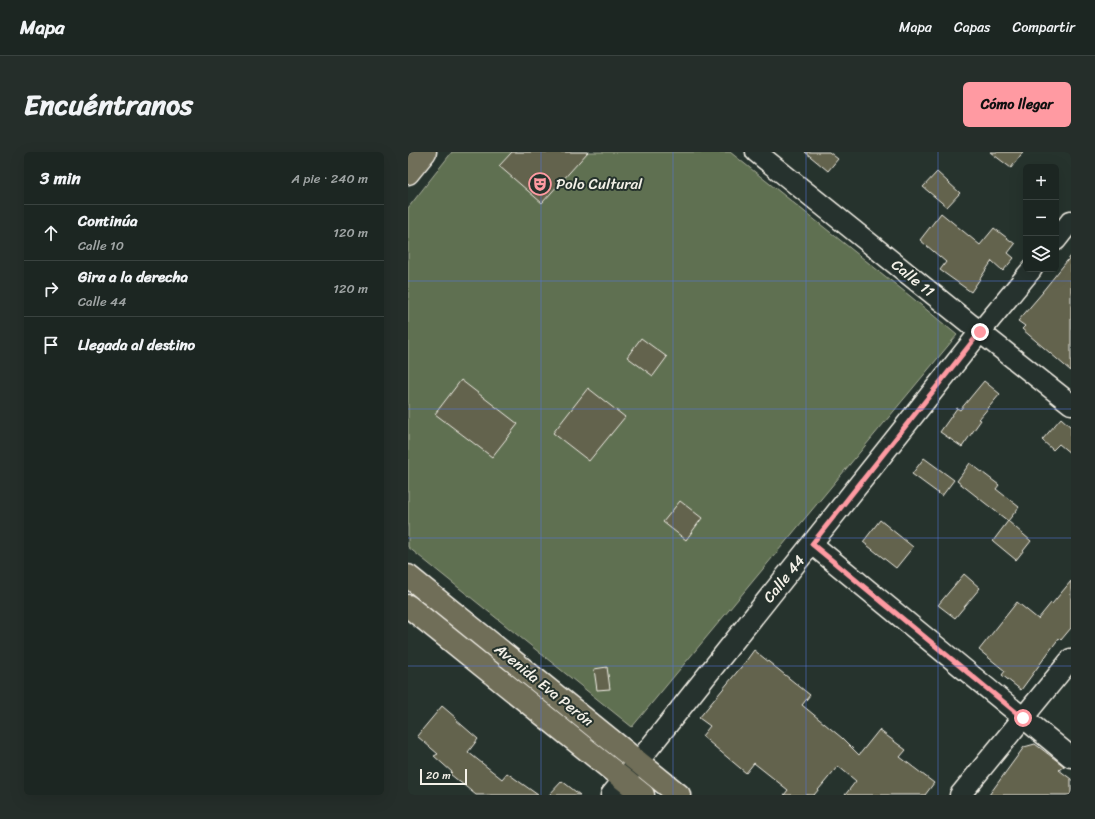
<!DOCTYPE html>
<html lang="es">
<meta charset="utf-8">
<style>
:root{--surface:#1c2622;--page:#252e2a;--text:#f1f3f6;--muted:#a0a5a5;--line:#3a4340;--accent:#ff9aa2}
body{margin:0;font-family:Sriracha,sans-serif;background:var(--page);color:var(--text)}
.controls{position:absolute;right:12px;top:12px;display:grid;overflow:hidden;border-radius:6px;box-shadow:0 4px 16px #0002}
.controls button{width:36px;height:36px;display:grid;place-items:center;padding:0;border:0;border-bottom:1px solid var(--line);background:var(--surface);color:var(--text);font:20px sans-serif}
.scale{position:absolute;left:12px;bottom:10px;width:47px;box-sizing:border-box;padding-left:4px;border:2px solid #f4f1e8;border-top:0;font-size:11px;line-height:14px;white-space:nowrap;color:#f4f1e8;-webkit-text-stroke:3px #26332d;paint-order:stroke}
.stop{position:absolute;width:12px;height:12px;margin:-9px;border:3px solid #ff9aa2;border-radius:50%;background:#fff}
.stop.end{background:#ff9aa2;border-color:#fff;box-shadow:0 1px 4px #0008}
.list{margin:0;padding:0;list-style:none}
h2{display:flex;justify-content:space-between;align-items:center;height:52px;margin:0;padding:0 16px;font-size:17px}
h2 small{font-size:13px;font-weight:400;color:var(--muted)}
.list li{display:grid;grid-template-columns:26px 1fr auto;gap:12px;align-items:center;box-sizing:border-box;height:56px;padding:0 16px;border-top:1px solid var(--line)}
.list b{display:block;font-size:15px;white-space:nowrap}
.list p{margin:0;font-size:13px;white-space:nowrap;color:var(--muted)}
.list em{font-size:13px;font-style:normal;color:var(--muted)}
.icon{flex:none;width:22px;height:22px;fill:none;stroke:currentColor;stroke-width:2;stroke-linecap:round;stroke-linejoin:round}
.map{position:relative;flex:none;width:663px;height:643px;overflow:hidden;border-radius:6px}
header{display:flex;align-items:center;gap:24px;box-sizing:border-box;height:56px;padding:0 20px;background:var(--surface);border-bottom:1px solid var(--line)}
header strong{font-size:19px}
nav{display:flex;gap:22px;margin-inline-start:auto;font-size:14px}
.intro{display:flex;align-items:center;justify-content:space-between;box-sizing:border-box;height:96px;padding:0 24px}
h1{margin:0;font-size:28px}
.button{padding:10px 18px;border-radius:6px;background:var(--accent);color:#111;font-size:14px;font-weight:700}
main{display:flex;gap:24px;padding:0 24px}
aside{flex:1;background:var(--surface);border-radius:6px;box-shadow:0 4px 16px #0002}
.map>svg:first-child{display:block}
</style>
<header>
<strong>Mapa</strong>
<nav><a>Mapa</a><a>Capas</a><a>Compartir</a></nav>
</header>
<div class="intro"><h1>Encuéntranos</h1><a class="button">Cómo llegar</a></div>
<main>
<aside>
<h2>3 min<small>A pie · 240 m</small></h2>
<ul class="list">
<li><svg class="icon" aria-label="ahead" viewBox="0 0 24 24"><path d="M12 20V5M6 11l6-6 6 6"/></svg><div><b>Continúa</b><p>Calle 10</p></div><em>120 m</em></li>
<li><svg class="icon" aria-label="right" viewBox="0 0 24 24"><path d="M7 20v-9h11M14 6l5 5-5 5"/></svg><div><b>Gira a la derecha</b><p>Calle 44</p></div><em>120 m</em></li>
<li><svg class="icon" aria-label="arrive" viewBox="0 0 24 24"><path d="M6 21V4h12l-3 4 3 4H6"/></svg><div><b>Llegada al destino</b></div></li>
</ul>
</aside>
<div class="map">
<svg width="663" height="643" viewBox="0 0 663 643">
<rect width="100%" height="100%" fill="#26332d"/>
<filter id="ink" filterUnits="userSpaceOnUse"><feTurbulence type="fractalNoise" baseFrequency=".025" numOctaves="2"/><feDisplacementMap in="SourceGraphic" scale="8" xChannelSelector="R" yChannelSelector="G"/><feConvolveMatrix kernelMatrix="1 2 1 2 8 2 1 2 1" color-interpolation-filters="sRGB"/></filter>
<g filter="url(#ink)">
<path fill="#5f6f51" stroke="#aab09c" d="M44,0h278l180,144 47,39 -325,392 -224,-180v-339z"/>
<g fill="#63634e" stroke="#f4f1e8">
<path d="M104,0h76l-46,51 -43,-37z"/>
<path d="M397,0h24l9,7 -10,12z"/>
<path d="M582,0h33l-12,16z"/>
<path d="M529,20l23,21 -13,14 -24,-20z"/>
<path d="M533,61l39,32 14,-17 21,16 -7,9 6,5 -11,13 -11,-10 -21,31 -31,-22 6,-8 -26,-22z"/>
<path d="M663,104v115l-49,-42 3,-3 -7,-5 25,-29h-1z"/>
<path d="M233,186l26,19 -14,19 -26,-19z"/>
<path d="M53,228l57,44 -26,33 -57,-43z"/>
<path d="M576,229l16,13 -21,25 2,1 -19,27 -22,-15 17,-24 3,2z"/>
<path d="M180,236l37,29 -36,44 -36,-28z"/>
<path d="M653,266l10,9v27l-12,-10 -6,6 -11,-10z"/>
<path d="M516,306l30,22 -12,16 -30,-22z"/>
<path d="M562,311l29,22 -3,4 23,18 -11,14 23,20 -15,19 -23,-19 15,-20 -51,-40z"/>
<path d="M272,349l22,17 -16,22 -23,-18z"/>
<path d="M472,368l33,27 -17,21 -33,-26z"/>
<path d="M556,422l16,14 -25,30 -17,-13z"/>
<path d="M663,429v47l-10,12 -2,-2 -38,52 -19,-15 3,-4 -26,-21 38,-48 21,17 13,-16 1,1z"/>
<path d="M346,498l56,45 -8,10 40,33 17,17 20,-25 27,20 -6,7 34,26 -9,12h-80l11,-14 -18,-15 -24,29h-30l4,-5 -34,-27 -8,10 -44,-37 8,-10 -11,-8 47,-57z"/>
<path d="M199,515l3,22 -13,1 -3,-21z"/>
<path d="M34,554l14,12 -1,1 23,20 -10,13 34,27 5,-6 31,22h-62l-26,-21 2,-2 -18,-16 4,-2 -21,-18z"/>
<path d="M627,592l29,22 -5,4 12,9v16h-82l35,-48z"/>
<path d="M154,629l18,14h-31z"/>
</g>
<g fill="none" stroke-linecap="round" stroke-linejoin="round">
<g stroke="#f4f1e8" stroke-width="23">
<g id="minor">
<path d="M348,0l224,180 91,72"/>
<path d="M648,88l15,-19"/>
<path d="M404,392l259,213"/>
<path d="M203,643l27,-33 342,-430 52,-63"/>
<path d="M552,643l111,-136"/>
</g>
</g>
<g stroke="#f4f1e8" stroke-width="25">
<g id="major">
<path d="M0,21l17,-21"/>
<path d="M0,424l271,219"/>
<path d="M0,454l235,189"/>
</g>
</g>
<use href="#minor" stroke="#26332d" stroke-width="20"/>
<use href="#major" stroke="#706e59" stroke-width="22"/>
</g>
</g>
<g fill="none" stroke-linecap="round" stroke-linejoin="round" filter="url(#ink)">
<path stroke="#ff9aa2" stroke-width="5" d="M572,180l-168,212 211,174"/>
</g>
<path fill="none" stroke="#5377dc" stroke-width="1" stroke-opacity="0.55" d="M133,0v643M265,0v643M398,0v643M530,0v643M0,129h663M0,257h663M0,386h663M0,514h663"/>
<defs>
<g id="theatre-ring" transform="scale(1.15)"><circle r="9.5" fill="#26332d" stroke="#ff9aa2" stroke-width="1.5"/><path d="M-5-5.5Q0-4 5-5.5V0Q5 5 0 6Q-5 5-5 0ZM-3.3-2.5H-1v1.5H-3.3ZM1-2.5H3.3v1.5H1ZM-2.8 1Q0 5.5 2.8 1Z" fill="#ff9aa2"/></g>
</defs>
<g fill-rule="evenodd">
<use href="#theatre-ring" x="132" y="32"/>
</g>
<g text-anchor="middle" dominant-baseline="central" stroke-width="4" stroke-linejoin="round" paint-order="stroke">
<g font-size="15" fill="#f4f1e8" stroke="#26332d" text-anchor="start">
<text x="148" y="32">Polo Cultural</text>
</g>
<g font-size="15" fill="#f4f1e8" stroke="#26332d">
<text transform="translate(505 126) rotate(39)">Calle 11</text>
<text transform="translate(376 427) rotate(-51)">Calle 44</text>
<text transform="translate(136 533) rotate(39)">Avenida Eva Perón</text>
</g>
</g>
</svg>
<div class="controls">
<button>+</button>
<button>−</button>
<button><svg class="icon" aria-label="layers" viewBox="0 0 24 24"><path d="M12 4l9 5-9 5-9-5zM3 14l9 5 9-5"/></svg></button>
</div>
<div class="scale">20 m</div>
<div class="stop" style="left:615px;top:566px"></div>
<div class="stop end" style="left:572px;top:180px"></div>
</div>
</main>
